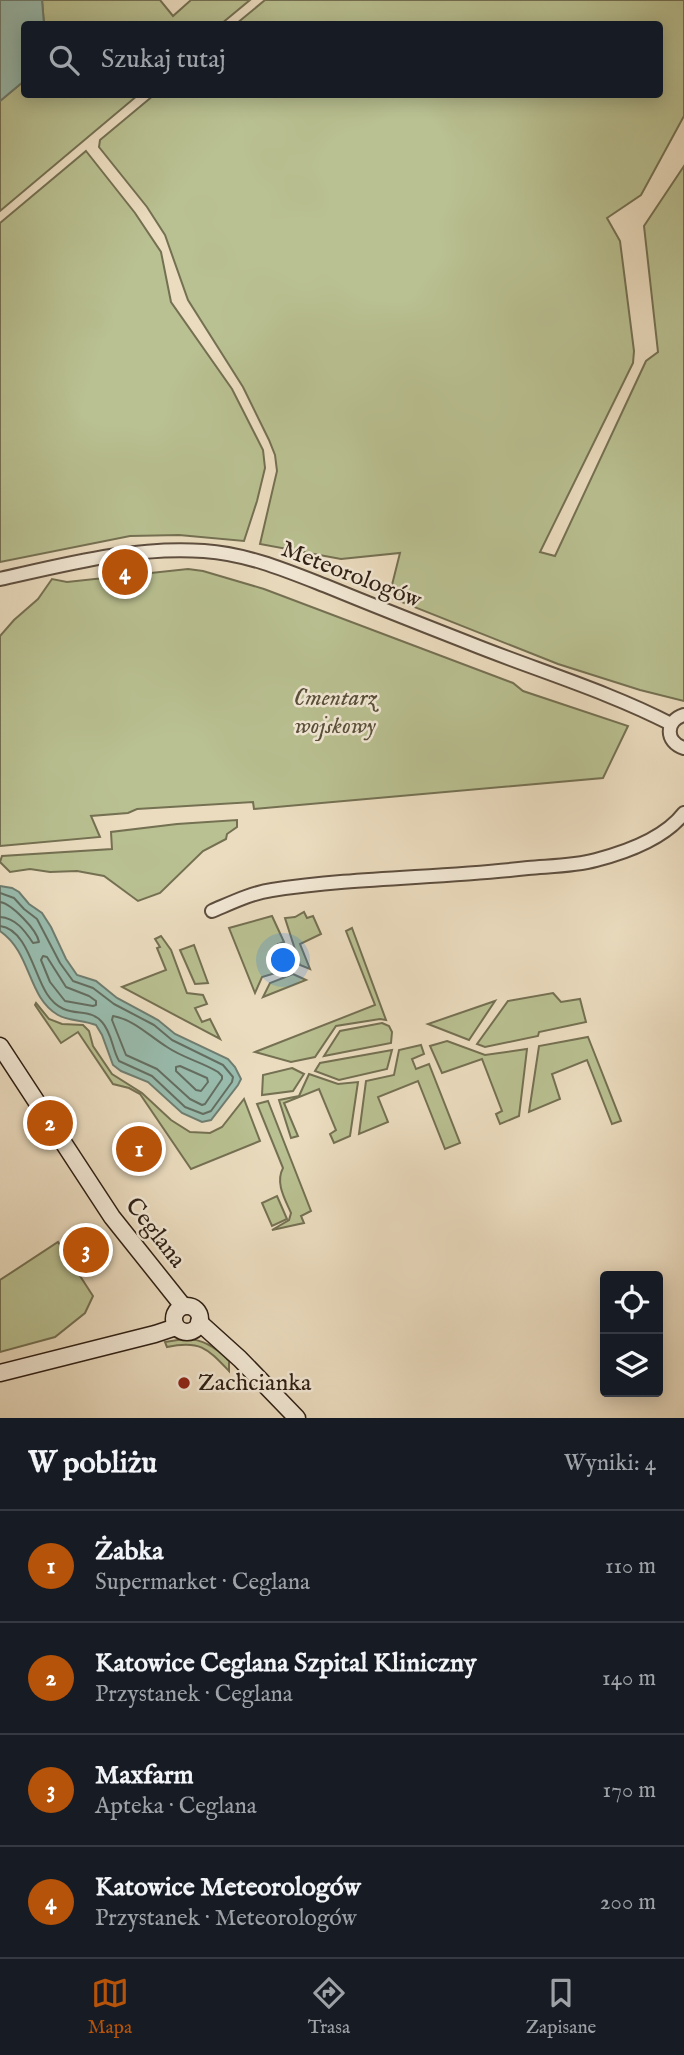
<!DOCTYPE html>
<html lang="pl">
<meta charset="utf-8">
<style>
:root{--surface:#171b24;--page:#242831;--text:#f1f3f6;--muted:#9ea1a6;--line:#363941;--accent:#b45309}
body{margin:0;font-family:"IM FELL English",serif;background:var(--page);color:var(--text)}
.controls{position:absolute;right:21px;bottom:21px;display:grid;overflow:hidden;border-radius:7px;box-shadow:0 4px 18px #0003}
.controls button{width:63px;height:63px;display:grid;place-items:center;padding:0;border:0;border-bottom:2px solid var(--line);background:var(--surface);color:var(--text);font:35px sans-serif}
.you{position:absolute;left:284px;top:961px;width:24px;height:24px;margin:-18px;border:5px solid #fff;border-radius:50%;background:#1a73e8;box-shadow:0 0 0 10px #1a73e833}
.badge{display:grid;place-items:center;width:46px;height:46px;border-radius:50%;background:var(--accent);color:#fff;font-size:23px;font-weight:700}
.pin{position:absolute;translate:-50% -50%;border:4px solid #fff;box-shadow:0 2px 7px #0006}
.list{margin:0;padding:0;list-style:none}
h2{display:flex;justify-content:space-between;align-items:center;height:91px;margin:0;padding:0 28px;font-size:30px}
h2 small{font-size:23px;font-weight:400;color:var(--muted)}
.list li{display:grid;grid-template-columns:46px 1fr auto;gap:21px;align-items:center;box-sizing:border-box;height:112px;padding:0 28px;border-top:2px solid var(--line)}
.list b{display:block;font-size:26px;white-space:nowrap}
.list p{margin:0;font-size:23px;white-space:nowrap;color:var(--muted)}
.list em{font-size:23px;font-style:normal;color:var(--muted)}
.icon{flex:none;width:38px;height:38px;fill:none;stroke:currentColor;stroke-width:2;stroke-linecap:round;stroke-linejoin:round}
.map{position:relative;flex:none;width:684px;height:1418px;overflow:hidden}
.search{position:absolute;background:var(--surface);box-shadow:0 4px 18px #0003;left:21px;right:21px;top:21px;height:77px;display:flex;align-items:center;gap:18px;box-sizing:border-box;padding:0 24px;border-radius:7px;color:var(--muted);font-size:26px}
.sheet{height:539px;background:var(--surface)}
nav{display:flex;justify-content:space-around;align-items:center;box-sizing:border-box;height:98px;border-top:2px solid var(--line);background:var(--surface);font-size:19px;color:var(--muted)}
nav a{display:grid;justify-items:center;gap:4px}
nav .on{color:var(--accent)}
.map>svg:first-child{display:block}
</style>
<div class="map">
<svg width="684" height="1418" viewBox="0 0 684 1418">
<rect width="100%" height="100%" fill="#ebdcbf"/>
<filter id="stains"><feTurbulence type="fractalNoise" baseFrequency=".00286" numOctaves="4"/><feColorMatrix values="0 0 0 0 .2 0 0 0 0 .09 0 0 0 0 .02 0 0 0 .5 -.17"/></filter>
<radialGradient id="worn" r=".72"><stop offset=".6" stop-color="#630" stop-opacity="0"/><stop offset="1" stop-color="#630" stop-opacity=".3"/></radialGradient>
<g fill="#b9c091" stroke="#747052" stroke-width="2">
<path d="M42,0h118l13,16 18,-16h59l-29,24h-177z"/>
<path d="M265,0h419v116l-43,79 -34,23 13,23 14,110 -1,12 -93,189 15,4 91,-195 12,-9 -14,-126 40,-60v535l-44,-11 -82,-26 -169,-67 11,-44 -59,6 -81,-15 17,-73 -2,-16 -6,-15 -26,-53 -55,-87 -23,-65 -18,-28 -48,-60 1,-7 54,-45 506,-1v-70h-424z"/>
<path d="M24,81v13l114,1 -138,116v-110z"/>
<path d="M86,151l49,62 26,39 10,50 61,87 31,61 2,18 -8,33 -13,40 -65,-6 -49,1 -130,26v-339z"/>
<path d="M188,569l15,2 61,18 249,94 10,8 105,35 -25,52 -349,31 -1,-7 -116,7 -9,4 -37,3 9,21 -100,9v-210l14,-16 24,-21 14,-20 15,3z"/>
<path d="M237,820v7l-10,7 -1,5 -23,12 -43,42 -22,8 -34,-25 -27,-5 -27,1 -20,-3 -20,3 -10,-10 2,-6 110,-7 -1,-17 66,-8z"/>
<path d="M304,912l3,6 6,-2 8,18 -21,10 10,25 -10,-4 -15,-47 10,-1z"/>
<path d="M272,916l12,26 -6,2 7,15 5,-1 2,10 -30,9 -7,16 -26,-65z"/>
<path d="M352,928l34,92 -6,-1 -44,7 -21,31 -24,5 -36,-10 120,-47 -29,-74z"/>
<path d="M161,936l10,14 16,43 16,2 4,9 -12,4 7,14 8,-3 10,20 -98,-52 44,-17 -9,-22 3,-1 -5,-8z"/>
<path d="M194,945l14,38 -13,1 -15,-34z"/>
<path d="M293,974l13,6 -43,17 7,-14z"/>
<path d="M553,993l8,9 19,-3 6,23 -47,10 -1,4 -53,11 -8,-3 31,-43z"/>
<path d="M495,1001l-26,39 -41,-16z"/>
<path d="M36,1003l13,16 13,5 21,1 6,6 4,15 19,28 30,19 29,27 19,12 20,1 12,-6 22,-28 16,42 -69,28 -51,-75 -11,-6 -16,-4 -35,-52 -17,11 -26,-38z"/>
<path d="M382,1023l7,3 3,6 -1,11 -67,13 16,-25z"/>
<path d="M588,1037l33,84 -9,3 -25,-64 -35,14 8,25 -31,13 10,-66z"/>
<path d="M447,1041l38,14 42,-6 -8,67 -19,8 -4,-10 6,-3 -20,-52 -40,14 -12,-27z"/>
<path d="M421,1045l3,9 -12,5 4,10 13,-5 31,79 -15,6 -27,-68 -40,16 10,25 -29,12 7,-53 28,-6 5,-25z"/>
<path d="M392,1050l-5,19 -48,11 -24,-9 5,-8z"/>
<path d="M292,1068l12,6 -11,17 -31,4 1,-20z"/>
<path d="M309,1074l29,10 20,-2 -8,54 -16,7 -4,-9 6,-4 -17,-41 -35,14 14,33 -7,2 -12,-38 20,-4z"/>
<path d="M268,1101l43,110 -10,5 3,7 -32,7 17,-10 2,-7c-6,-14 -16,-30 -8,-45l-26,-64z"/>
<path d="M277,1196l10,23 -15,7 -10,-23z"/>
<path d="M58,1242l35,54 -8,17 -30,24 -55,15v-72z"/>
<path d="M184,1339c19,-1 33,9 45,22v10c-22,-23 -29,-31 -62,-24l-2,-5z"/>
</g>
<g fill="#99bcae" stroke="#6f7d70" stroke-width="2">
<path d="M0,0h42l2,24h-20v57l-24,20z"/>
<path d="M0,886l12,2 7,4 10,12 13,9 9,14 15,32 11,16 19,6 21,17 41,22 17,14 53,25 7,8 6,12 -3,6 -27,35 -9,2 -20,-9 -34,-31 -27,-11 -8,-6 -11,-30 -6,-10c-12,-5 -28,-4 -38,-10 -31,-18 -26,-62 -58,-84z"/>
</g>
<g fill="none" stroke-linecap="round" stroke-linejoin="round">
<g stroke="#646e61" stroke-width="2">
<path d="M0,893l14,5 10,11 13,10 23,44 13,18 20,7 21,16 40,21 18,15 51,25 10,12 -1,5 -21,29 -8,3 -18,-7 -33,-31 -33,-15c-7,-12 -7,-28 -17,-39 -14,-17 -37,0 -55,-28 -13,-19 -20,-65 -47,-68"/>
<path d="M0,902c12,2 37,28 39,40l-6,1c-8,-12 -17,-25 -33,-26"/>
<path d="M43,956l4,1 19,30 23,9 7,5v4l-3,1 -28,-5 -15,-19 -9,-22z"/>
<path d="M113,1016c22,4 36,20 54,31 16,11 35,15 51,25l4,4v3l-17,25 -3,1 -12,-6 -33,-30 -31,-14 -14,-35z"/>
<path d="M180,1066l27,12 1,4 -7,9 -5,-1 -20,-19v-4z"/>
</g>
<g stroke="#5e4e3f" stroke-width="16">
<g id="street">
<path d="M0,579c67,-15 135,-33 204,-28 45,3 86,21 127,37 46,19 92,37 138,55 67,27 138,48 202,81"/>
<path d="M684,715c-19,6 -19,27 0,33"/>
<path d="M212,911c19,-8 39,-18 60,-21 85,-13 171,-12 256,-22 22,-2 46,-2 68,-8 31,-8 68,-21 88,-47"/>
</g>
</g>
<g stroke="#2f1f14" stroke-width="19">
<g id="secondary">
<path d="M0,1046l112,171 71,89"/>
<circle cx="187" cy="1319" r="13"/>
<path d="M199,1322l41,37 57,59"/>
<path d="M0,1373l155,-39 21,-7"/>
</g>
</g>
<use href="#street" stroke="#f2e8d5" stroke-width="12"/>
<use href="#secondary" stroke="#f2e8d5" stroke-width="16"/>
</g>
<circle fill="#8f2418" stroke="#f2e8d5" stroke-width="2.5" cx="184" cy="1383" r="7"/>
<g text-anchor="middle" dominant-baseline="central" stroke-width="5" stroke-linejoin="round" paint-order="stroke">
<g font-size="24" fill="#2f1f14" stroke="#f2e8d5">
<text transform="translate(351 575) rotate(21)">Meteorologów</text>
<text transform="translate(155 1233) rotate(52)">Ceglana</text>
</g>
<g font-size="24" font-style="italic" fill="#584f3a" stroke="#f2e8d5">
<text x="335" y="698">Cmentarz<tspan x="335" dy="28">wojskowy</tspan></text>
</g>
<g font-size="24" fill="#2f1f14" stroke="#f2e8d5" text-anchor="start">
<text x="198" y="1383">Zachcianka</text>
</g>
</g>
<rect width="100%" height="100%" filter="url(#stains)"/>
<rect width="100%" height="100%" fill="url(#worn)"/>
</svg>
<div class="controls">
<button><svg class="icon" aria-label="locate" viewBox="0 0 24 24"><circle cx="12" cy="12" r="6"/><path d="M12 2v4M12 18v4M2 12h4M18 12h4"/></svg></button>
<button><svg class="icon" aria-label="layers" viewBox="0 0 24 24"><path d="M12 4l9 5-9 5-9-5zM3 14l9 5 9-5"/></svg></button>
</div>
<div class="you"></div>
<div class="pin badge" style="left:139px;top:1149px">1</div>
<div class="pin badge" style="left:50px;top:1123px">2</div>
<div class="pin badge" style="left:86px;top:1250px">3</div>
<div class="pin badge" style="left:125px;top:572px">4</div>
<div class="search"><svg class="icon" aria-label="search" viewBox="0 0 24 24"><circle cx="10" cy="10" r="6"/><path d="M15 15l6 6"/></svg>Szukaj tutaj</div>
</div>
<section class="sheet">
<h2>W pobliżu<small>Wyniki: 4</small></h2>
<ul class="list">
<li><span class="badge">1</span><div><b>Żabka</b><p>Supermarket · Ceglana</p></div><em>110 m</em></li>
<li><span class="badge">2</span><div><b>Katowice Ceglana Szpital Kliniczny</b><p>Przystanek · Ceglana</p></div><em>140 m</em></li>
<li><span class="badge">3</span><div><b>Maxfarm</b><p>Apteka · Ceglana</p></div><em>170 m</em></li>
<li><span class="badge">4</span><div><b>Katowice Meteorologów</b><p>Przystanek · Meteorologów</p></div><em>200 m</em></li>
</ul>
</section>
<nav>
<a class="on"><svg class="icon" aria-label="map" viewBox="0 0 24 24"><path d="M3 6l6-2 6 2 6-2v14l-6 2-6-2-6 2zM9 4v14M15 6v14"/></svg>Mapa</a>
<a><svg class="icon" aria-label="directions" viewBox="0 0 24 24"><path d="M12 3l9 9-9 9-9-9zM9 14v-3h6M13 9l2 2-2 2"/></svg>Trasa</a>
<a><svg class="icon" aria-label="saved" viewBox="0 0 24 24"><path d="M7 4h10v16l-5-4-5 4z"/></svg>Zapisane</a>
</nav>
